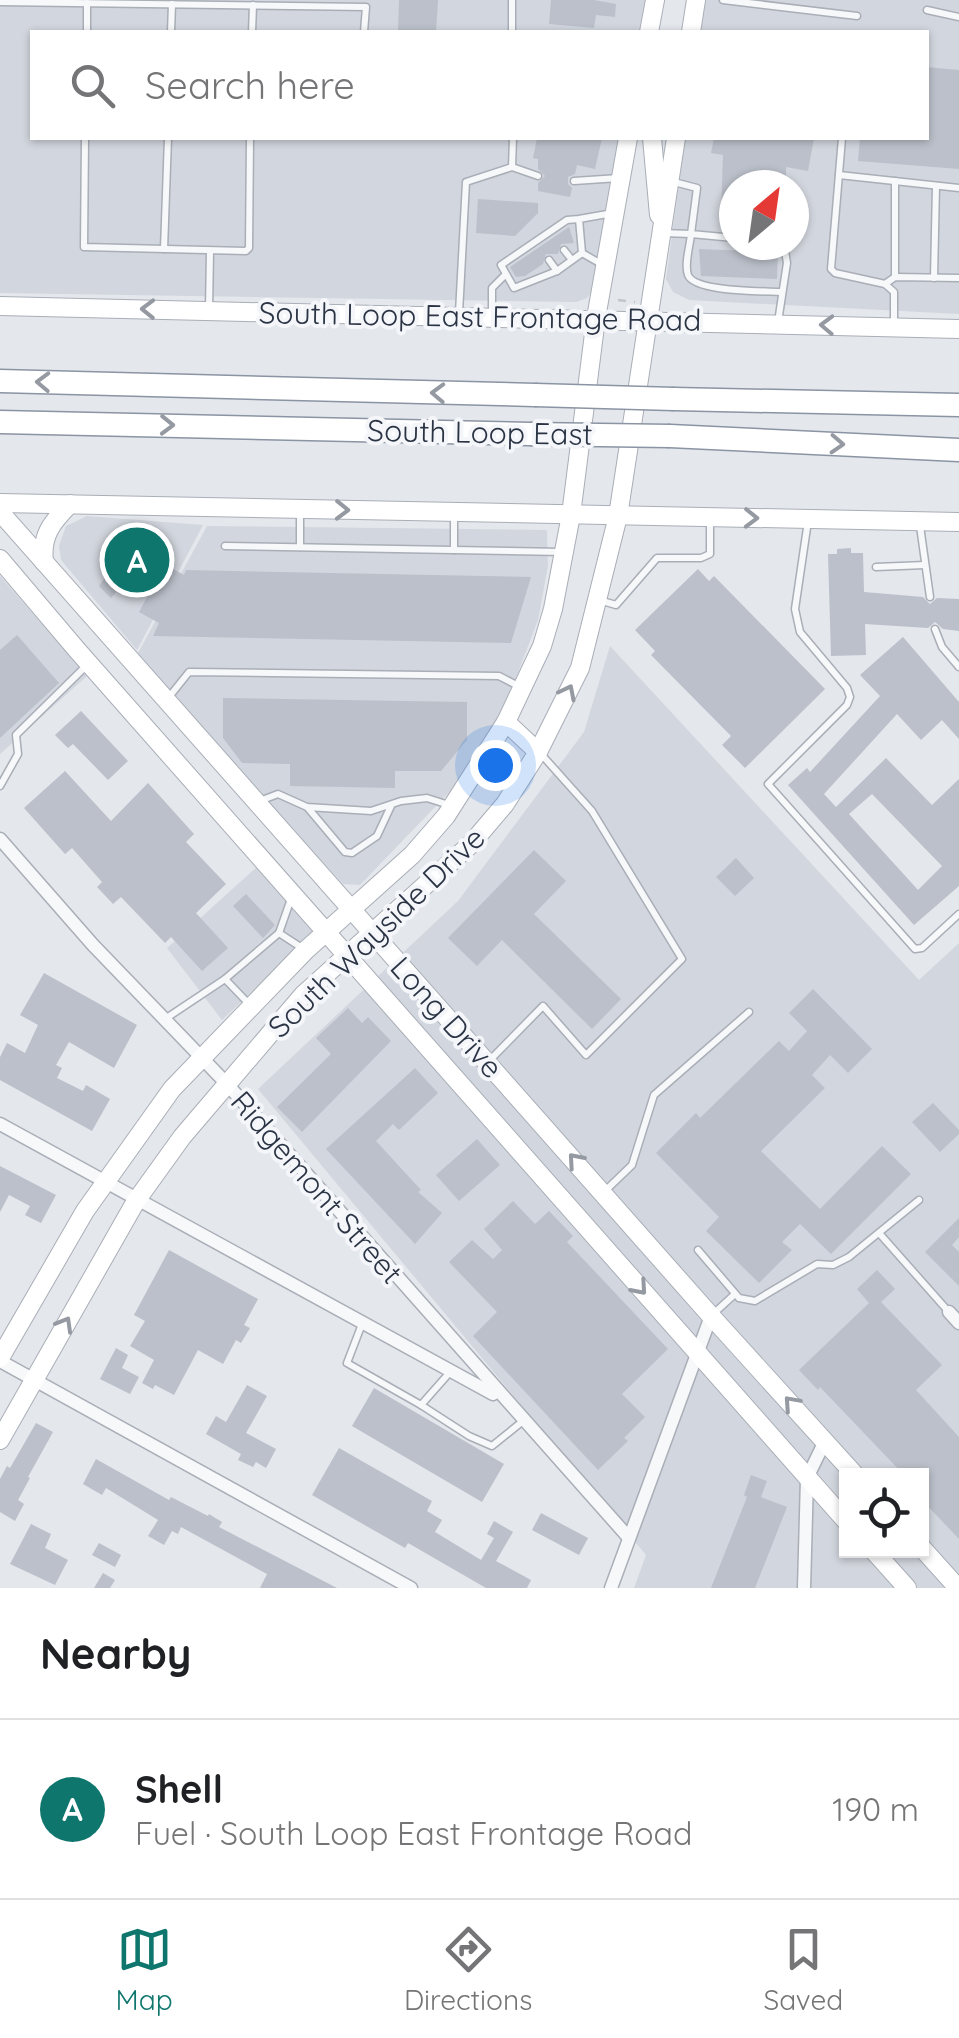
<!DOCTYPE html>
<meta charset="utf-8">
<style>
:root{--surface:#fff;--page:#f6f6f6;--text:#202124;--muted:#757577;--line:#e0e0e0;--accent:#0f766e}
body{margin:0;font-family:Quicksand,sans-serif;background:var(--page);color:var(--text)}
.controls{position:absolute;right:30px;bottom:30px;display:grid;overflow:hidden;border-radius:0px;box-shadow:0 2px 8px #0004}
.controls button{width:90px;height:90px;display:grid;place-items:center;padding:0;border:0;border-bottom:2px solid var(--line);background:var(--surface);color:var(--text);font:50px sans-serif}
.compass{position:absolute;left:719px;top:170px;width:90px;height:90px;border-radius:50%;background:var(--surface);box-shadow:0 2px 8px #0004;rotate:29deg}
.you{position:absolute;left:495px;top:765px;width:35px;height:35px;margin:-25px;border:8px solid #fff;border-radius:50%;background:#1a73e8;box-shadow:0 0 0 15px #1a73e833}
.badge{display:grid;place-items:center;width:65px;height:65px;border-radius:50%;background:var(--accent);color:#fff;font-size:32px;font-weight:700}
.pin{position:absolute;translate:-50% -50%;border:5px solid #fff;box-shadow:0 2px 10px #0006}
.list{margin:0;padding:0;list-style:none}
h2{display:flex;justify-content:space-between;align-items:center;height:130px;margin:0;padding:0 40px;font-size:42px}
h2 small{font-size:32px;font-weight:400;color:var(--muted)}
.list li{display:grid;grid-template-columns:65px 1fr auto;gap:30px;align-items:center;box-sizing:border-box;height:180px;padding:0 40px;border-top:2px solid var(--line)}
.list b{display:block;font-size:38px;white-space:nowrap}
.list p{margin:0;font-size:32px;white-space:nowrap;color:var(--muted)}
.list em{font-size:32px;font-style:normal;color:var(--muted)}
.icon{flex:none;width:55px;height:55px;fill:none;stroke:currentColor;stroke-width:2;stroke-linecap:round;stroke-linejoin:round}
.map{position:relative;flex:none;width:959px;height:1588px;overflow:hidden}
.search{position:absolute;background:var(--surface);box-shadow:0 2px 8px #0004;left:30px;right:30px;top:30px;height:110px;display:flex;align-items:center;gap:25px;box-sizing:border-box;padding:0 35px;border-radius:0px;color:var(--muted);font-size:38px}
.sheet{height:310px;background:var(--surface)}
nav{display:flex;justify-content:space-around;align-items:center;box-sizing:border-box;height:140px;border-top:2px solid var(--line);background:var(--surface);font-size:28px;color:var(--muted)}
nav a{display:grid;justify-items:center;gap:5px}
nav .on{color:var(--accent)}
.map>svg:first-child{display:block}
</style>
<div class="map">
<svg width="959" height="1588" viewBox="0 0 959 1588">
<rect width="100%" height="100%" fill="#e4e7ec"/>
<g fill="#d2d6de" fill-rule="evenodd">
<path d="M0,0h645l-6,32h-607v106h588l-25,150 -8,10 -11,4 -576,-9z"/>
<path d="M703,0h256v314l-270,-14 -16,-8 -7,-13 19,-141h241v-106h-227zM734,185h60v60h-60z"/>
<path d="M87,516l116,9 -66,125 -76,-90 -2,-14 7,-20z"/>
<path d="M207,526l340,4 1,36 -10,54 -32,84 -46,77 -100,104 -17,-1 -122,-133 -83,-98z"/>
<path d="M0,576l87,100 -87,78z"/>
<path d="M610,646l309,334 40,-37v645h-325l12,-33 -388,-466 200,-188 126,-169zM846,1476h76v74h-76z"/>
<path d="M258,866l56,67 -92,87 -55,-72z"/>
</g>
<g fill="#bbc0ca" fill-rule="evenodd">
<path d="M399,0h39l-2,32h-38z"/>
<path d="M551,0h43l22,4 -1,13 -19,-2 -2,13 -45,-4z"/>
<path d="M926,67l33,3v99l-101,-8 2,-23h66z"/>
<path d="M537,138h65l-7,31 -18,-4 -2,9 -7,3v7l4,4 -2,9 -32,-6v-8l7,-7 -7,-7v-10l-5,-1z"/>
<path d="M714,138h100l-6,33 -22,-4v18h-52v27h-13l2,-57 -12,-2z"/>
<path d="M478,199l60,4v10l-23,23 -39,-3z"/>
<path d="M569,227l5,16 -13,1 -3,10h-12l-3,10 -18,12 -9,1 -6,-10z"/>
<path d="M699,249l79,3 -1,27 -76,-3z"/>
<path d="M122,526l18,1 -2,23 46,25 2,-5 345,7 -20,66 -358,-7 6,-13 -20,-11 13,-24 -21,-12 -20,22 -12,-12 21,-30z"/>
<path d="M851,548v5h12l1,39 59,5 7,7 7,-6 22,1v32l-16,-2 -8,-7 -7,6 -63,-4 1,31 -35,1 -3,-102h9v-5z"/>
<path d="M698,569l11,12 5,-5 111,113 -80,79 -23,-23 9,-9 -80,-81 4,-4 -20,-21z"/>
<path d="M17,635l42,48 -59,55v-88z"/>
<path d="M903,637l56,65v37l-17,-19 -21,20 -24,-26 -73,80 12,13 50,-49 46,47 27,-26v107l-45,39 -126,-140 19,-17 3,4 70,-76 -20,-21zM872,794l70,72 -24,24 -69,-76z"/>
<path d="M223,698l244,4v38l-26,31h-46v17l-105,-2v-22l-48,-1 -19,-25z"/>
<path d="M81,711l47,50 -20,19 -35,-36 -5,4 -13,-13z"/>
<path d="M65,771l46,50 37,-38 46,51 -8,8 40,42 -30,29 32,35 -26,23 -31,-34 -6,6 -44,-46 -8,7 -16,-17 5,-5 -30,-34 -7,6 -41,-46z"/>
<path d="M534,850l32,31 -32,33 87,85 -29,30 -90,-89 -25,26 -29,-28z"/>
<path d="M736,858l18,20 -19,18 -19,-19z"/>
<path d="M246,894l29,31 -12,13 -30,-32z"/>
<path d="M44,973l93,52 -23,43 -45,-26 -13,23 6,3 -5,10 26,13 3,-6 24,14 -18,32 -92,-51v-23l7,-14 18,10 13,-28 -18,-10z"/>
<path d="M813,989l59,60 -24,24 -18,-18 -18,20 13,13 -64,63 59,58 62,-63 29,28 -80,80 -31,-30 -18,18 10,8 -33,33 -53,-52 13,-14 -63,-64 40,-40 4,5 79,-77 10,10 18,-20 -18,-18z"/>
<path d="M348,1008l14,15 6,-6 23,24 -89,91 -25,-25 54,-53 -15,-16z"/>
<path d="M415,1068l23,25 -39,37 -6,-6 -17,17 45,49 -3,2 24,21 -27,31 -89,-95z"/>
<path d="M933,1103l26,27v4l-19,18 -28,-30z"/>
<path d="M477,1139l23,26 -41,36 -23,-26z"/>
<path d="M0,1166l56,29 -15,28 -16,-8 5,-9 -21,-11 -9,17z"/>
<path d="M513,1201l22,23 14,-13 24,25 -6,6 101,107 -46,45 23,23 -21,21 4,3 -30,29 -125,-134 24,-24 -48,-50 23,-22 21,19 9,-9 -18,-21z"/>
<path d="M959,1218v19l-7,8 7,7v34l-34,-34z"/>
<path d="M169,1250l89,49 -14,26 6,3 -9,15 -5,-3 -13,24 -25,-14 -24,45 -19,-10 -2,4 -11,-6 12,-23 -24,-14 15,-25 -11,-6z"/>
<path d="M877,1270l18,19 -14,13 61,63 -26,25 43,47v102l-37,-39v-24h-17l-85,-89 -2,3 -19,-20 70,-67 -12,-14z"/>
<path d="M116,1348l12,7 -6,13 17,9 -9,17 -30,-15z"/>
<path d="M247,1385l20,11 -21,37 30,16 -10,19 -10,-6 -3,5 -15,-7 3,-6 -35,-20 10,-18 10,6z"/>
<path d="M374,1388l130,76 -22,38 -130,-76z"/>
<path d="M36,1423l17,9 -25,45 2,1 -12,22 6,4 -9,17 -15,-9v-33l7,-13 3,2z"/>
<path d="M339,1448l93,53 -5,10 15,9 -7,12 46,28 13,-22 -7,-4 7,-13 19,11 -17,29 35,19 -4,8h-41l-78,-45 -3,5 -93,-53z"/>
<path d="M96,1459l73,41 2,-3 37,19 1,-2 13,8 -3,5 118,61h-77l7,-14 -86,-47 -3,7 -6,-3 -8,14 -16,-9 10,-16 -52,-32 -4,7 -19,-11z"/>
<path d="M751,1475l16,6 -6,16 26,10 -32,81h-44l36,-91 -3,-2z"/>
<path d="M541,1513l47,25 -9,17 -47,-25z"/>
<path d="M31,1524l20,10 -6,14 23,12 -13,25 -45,-21z"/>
<path d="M99,1543l22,12 -6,12 -23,-12z"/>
<path d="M103,1573l12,7 -5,8h-16z"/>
</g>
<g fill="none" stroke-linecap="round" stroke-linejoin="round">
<g stroke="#a9aeb7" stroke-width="9">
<g id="service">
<path d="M512,0v32"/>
<path d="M723,0l134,16"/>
<path d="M0,2l366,5 -2,25"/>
<path d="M927,10l32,7"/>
<path d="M87,32v-29"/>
<path d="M171,32l1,-28"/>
<path d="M252,32l1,-27"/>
<path d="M85,138l-1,109 162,4 3,-3 1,-110"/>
<path d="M842,138l-11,131 4,4 50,11 9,8v33"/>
<path d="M512,167l1,-29"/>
<path d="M839,175l120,13"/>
<path d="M574,181l45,-3"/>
<path d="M674,182l23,6 -6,46 43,4"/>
<path d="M579,219l-12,1 -66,45 13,23 43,-17 25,-18 -3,-34 34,-6"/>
<path d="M663,233l28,1c-1,12 -7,30 -3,41 6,17 75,16 93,17"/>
<path d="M164,249l4,-111"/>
<path d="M564,250l8,10"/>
<path d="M582,253l21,12"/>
<path d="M549,260l8,11"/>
<path d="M895,277v-96"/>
<path d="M934,278l2,-92"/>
<path d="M885,284l10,-7 64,1"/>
<path d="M209,309l1,-58"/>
<path d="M459,313l7,-131 46,-15 26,9"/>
<path d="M492,314v-26l13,-13"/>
<path d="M778,322l9,-59 -3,-18"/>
<path d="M808,521l-13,88 5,23 47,56 3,9 -3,8 -79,79 147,165 7,-1 37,-34"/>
<path d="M920,526l10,71"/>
<path d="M225,546l337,6"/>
<path d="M300,547v-36"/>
<path d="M454,550v-36"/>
<path d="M876,567l49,-2"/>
<path d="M599,600l17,5 41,-47h44l9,-4v-32"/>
<path d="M935,629l7,18 17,20"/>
<path d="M169,697l20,-25 310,4 23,12"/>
<path d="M0,786l18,-32 -2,-19 72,-71"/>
<path d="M257,802l21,-8 29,13 64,4 30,-10 26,-3 25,8"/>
<path d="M308,808l37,44 7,1 25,-17 14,-30"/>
<path d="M279,933l13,-37"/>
<path d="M225,979l54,-46 23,15"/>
<path d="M165,1019l60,-40 25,26"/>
<path d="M489,1061l54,-55 43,49 96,-96 -90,-148 -51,-57"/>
<path d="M604,1192l28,-27 22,-70 95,-83"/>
<path d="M879,1233l69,78"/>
<path d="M698,1250l41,48 16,3 62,-37 16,1 16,-8 70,-57"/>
<path d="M712,1315l23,-21"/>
<path d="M362,1324l-15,39 74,42 30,-34"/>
<path d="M421,1405l48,31 23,10 31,-25"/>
</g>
</g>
<g stroke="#a9aeb7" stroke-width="15">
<g id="minor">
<path d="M0,839l93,106 134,139 402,454"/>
<path d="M0,1124l493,270"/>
<path d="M949,1312l10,11"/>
<path d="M0,1361l411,227"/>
<path d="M611,1588l100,-272"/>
<path d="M804,1588l3,-110 18,-37"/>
</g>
</g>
<g stroke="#a9aeb7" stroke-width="20">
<g id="secondary">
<path d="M649,32l6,-32"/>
<path d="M691,32l5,-32"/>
<path d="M652,138l7,77"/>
<path d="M0,306l959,23"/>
<path d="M0,503l959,19"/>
<path d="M0,512l711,804 145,160"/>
<path d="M0,559l77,91 769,871"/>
<path d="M44,562c-3,-26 7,-39 26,-58"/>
<path d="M506,722l32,30"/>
<path d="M0,1358l85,-147 87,-122 134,-139 106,-95 34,-39 60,-94 36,-76 11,-37 18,-94 25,-197 32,-180"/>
<path d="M0,1440l136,-239 46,-64 121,-142 168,-151 34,-40 33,-52 42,-84 38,-152 58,-378"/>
<path d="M922,1548l36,40"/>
<path d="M873,1550l34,38"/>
</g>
</g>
<g stroke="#8b94a3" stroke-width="25">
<g id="motorway">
<path d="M0,381l535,14"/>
<path d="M674,399l285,6"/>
<path d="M0,422l530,12"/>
<path d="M670,436l289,14"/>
</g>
</g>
<path stroke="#c2c5cb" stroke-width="2.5" stroke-dasharray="8 8" stroke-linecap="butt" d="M618,300l17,2"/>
<use href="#service" stroke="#f7f8fa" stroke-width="6"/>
<use href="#minor" stroke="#f7f8fa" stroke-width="12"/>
<use href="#secondary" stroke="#fff" stroke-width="18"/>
<use href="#motorway" stroke="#fff" stroke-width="22"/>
<g stroke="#8b94a3" stroke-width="25" stroke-linecap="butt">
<g id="motorway-bridge">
<path d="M535,395l139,4"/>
<path d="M530,434l140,2"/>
</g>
</g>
<use href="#motorway-bridge" stroke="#fff" stroke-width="22"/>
</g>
<defs><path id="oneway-chevron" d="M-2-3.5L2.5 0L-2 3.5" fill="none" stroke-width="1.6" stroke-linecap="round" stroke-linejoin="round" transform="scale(2.5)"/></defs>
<g stroke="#959aa2">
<use href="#oneway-chevron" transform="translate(148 309) rotate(-179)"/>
<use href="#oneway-chevron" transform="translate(827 325) rotate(-178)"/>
<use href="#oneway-chevron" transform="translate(43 382) rotate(-178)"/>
<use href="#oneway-chevron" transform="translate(438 393) rotate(-178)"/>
<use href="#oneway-chevron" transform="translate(167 425) rotate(1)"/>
<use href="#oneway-chevron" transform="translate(837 444) rotate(3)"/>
<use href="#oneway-chevron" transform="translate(342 510) rotate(1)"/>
<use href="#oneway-chevron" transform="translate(751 518) rotate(1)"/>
<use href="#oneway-chevron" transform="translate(568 692) rotate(-63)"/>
<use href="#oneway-chevron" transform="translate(575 1160) rotate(-131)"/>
<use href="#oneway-chevron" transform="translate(640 1288) rotate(49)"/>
<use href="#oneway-chevron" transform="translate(65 1324) rotate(-60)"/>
<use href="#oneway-chevron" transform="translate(791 1403) rotate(-132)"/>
</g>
<g text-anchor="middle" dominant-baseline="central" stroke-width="8" stroke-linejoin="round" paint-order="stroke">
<g font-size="30" fill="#2b3445" stroke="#f4f6f9">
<text transform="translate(480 316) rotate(1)">South Loop East Frontage Road</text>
<text transform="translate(480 432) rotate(1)">South Loop East</text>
<text transform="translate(376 932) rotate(-44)">South Wayside Drive</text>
<text transform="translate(447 1017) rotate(48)">Long Drive</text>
<text transform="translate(317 1187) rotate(49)">Ridgemont Street</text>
</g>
</g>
</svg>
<div class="controls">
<button><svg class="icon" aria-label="locate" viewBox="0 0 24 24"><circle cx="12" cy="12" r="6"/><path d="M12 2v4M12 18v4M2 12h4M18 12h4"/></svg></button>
</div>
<svg class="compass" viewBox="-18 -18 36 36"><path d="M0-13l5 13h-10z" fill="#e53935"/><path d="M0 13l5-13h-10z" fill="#757577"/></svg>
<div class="you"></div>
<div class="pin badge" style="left:137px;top:560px">A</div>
<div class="search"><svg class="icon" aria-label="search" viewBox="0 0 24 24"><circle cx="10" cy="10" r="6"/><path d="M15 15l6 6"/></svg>Search here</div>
</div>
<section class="sheet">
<h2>Nearby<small></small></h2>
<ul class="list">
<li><span class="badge">A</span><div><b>Shell</b><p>Fuel · South Loop East Frontage Road</p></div><em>190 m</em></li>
</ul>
</section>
<nav>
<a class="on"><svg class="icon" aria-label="map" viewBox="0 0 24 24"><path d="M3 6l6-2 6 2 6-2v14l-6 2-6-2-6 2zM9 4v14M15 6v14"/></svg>Map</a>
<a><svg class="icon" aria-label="directions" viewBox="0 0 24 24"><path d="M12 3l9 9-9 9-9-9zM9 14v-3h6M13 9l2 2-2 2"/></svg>Directions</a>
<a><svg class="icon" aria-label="saved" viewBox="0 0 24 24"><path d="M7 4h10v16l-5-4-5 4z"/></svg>Saved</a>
</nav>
